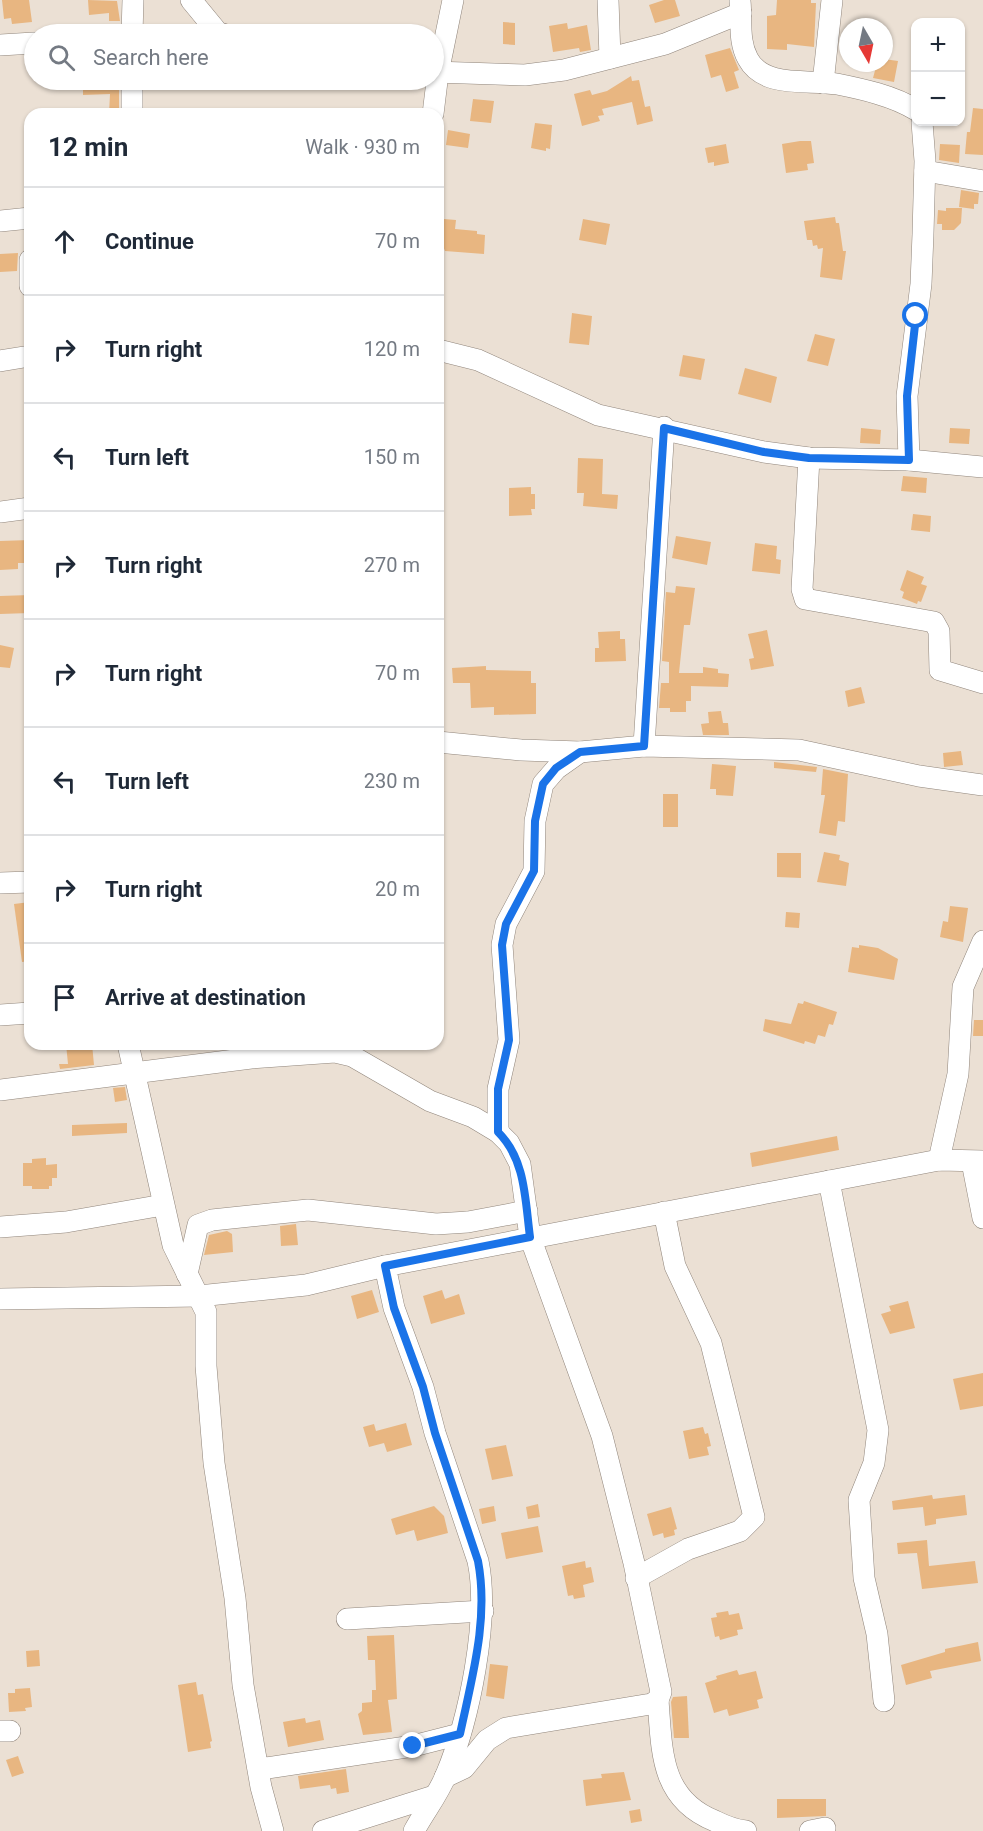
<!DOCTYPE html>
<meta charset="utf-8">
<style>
:root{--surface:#fff;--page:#f6f6f7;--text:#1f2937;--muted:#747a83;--line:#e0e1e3}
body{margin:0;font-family:Roboto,sans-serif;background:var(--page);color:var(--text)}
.controls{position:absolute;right:18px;top:18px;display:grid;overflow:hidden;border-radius:12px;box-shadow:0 2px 4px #0004}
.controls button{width:54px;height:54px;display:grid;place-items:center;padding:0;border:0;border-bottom:2px solid var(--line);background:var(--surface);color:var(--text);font:30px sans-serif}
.compass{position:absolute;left:839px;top:18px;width:54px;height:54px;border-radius:50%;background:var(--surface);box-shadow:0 2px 4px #0004;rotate:171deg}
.stop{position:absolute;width:18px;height:18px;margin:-14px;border:4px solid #1a73e8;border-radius:50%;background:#fff}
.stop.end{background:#1a73e8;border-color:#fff;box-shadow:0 2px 6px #0008}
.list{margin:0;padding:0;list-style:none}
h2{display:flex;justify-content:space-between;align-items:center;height:78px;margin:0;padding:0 24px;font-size:26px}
h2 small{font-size:20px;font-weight:400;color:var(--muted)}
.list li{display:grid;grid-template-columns:39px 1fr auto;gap:18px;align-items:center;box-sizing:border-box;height:108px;padding:0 24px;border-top:2px solid var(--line)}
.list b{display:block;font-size:22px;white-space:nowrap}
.list em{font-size:20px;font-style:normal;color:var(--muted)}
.icon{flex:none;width:33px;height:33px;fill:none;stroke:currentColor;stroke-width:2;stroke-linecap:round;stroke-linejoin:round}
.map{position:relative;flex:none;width:983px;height:1831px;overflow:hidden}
.search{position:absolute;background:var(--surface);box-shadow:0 2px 4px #0004;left:24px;top:24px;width:420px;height:66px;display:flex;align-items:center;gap:15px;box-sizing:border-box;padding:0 21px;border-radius:33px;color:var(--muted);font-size:22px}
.panel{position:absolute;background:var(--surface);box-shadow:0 2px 4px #0004;left:24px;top:108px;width:420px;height:942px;border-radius:18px}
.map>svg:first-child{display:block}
</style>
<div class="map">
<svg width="983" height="1831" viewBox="0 0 983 1831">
<rect width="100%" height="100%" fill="#ebe0d4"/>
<g fill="#e8b681">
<path d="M2,0h27l3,22 -20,2 -1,-6 -7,1z"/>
<path d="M88,0l29,1 3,20h-11v-8l-20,2z"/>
<path d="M664,0h11l5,16 -25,7 -6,-18z"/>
<path d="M777,0h34v3h5l-2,44 -27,-3v6l-20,-1v-33l9,-1z"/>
<path d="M503,22l12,1v22l-12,-1z"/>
<path d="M567,23l1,6 19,-4 4,25 -11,2 -1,-4 -26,4 -4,-26z"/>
<path d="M730,48l9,22 -5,2 5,16 -13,4 -5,-17 -10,3 -6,-23z"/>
<path d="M884,59l14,2 -4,21 -21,-4 4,-15h7z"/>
<path d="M631,76l1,5 7,-1 6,27 5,-1 3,15 -16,4 -5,-23 -30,7 2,6 -6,1 2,5 -18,5 -8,-32 16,-4 2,5 15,-4z"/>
<path d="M83,80h36v34h-10l1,-20 -27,1z"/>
<path d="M473,99l21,2 -3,22 -21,-2z"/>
<path d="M973,108l10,1v46l-18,-1 2,-22h3z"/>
<path d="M535,123l17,2 -2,24 -4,-1v3l-15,-3z"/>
<path d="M448,130l22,4 -2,14 -22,-3z"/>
<path d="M800,141h11l3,22 -7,1 1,6 -22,3 -4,-29z"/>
<path d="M726,144l3,19 -15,3v-4l-6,1 -3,-15z"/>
<path d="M940,144l20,1 -1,18 -20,-3z"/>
<path d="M961,190l18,3 -1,11h-4v5l-15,-2z"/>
<path d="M946,208h16l-1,15 -7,7h-12v-6h-5l1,-14 8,1z"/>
<path d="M835,217l1,6h3l4,28h3l-4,29 -22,-3 3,-29 -5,1 -1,-4 -4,1 -1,-6h-5l-3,-19z"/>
<path d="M444,219l12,1 -1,9 22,2v3l8,1 -1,19 -39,-3 -7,-18z"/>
<path d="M583,219l27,5 -4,21 -27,-5z"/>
<path d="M18,253l-1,18 -17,1v-18z"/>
<path d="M572,313l20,3 -3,29 -20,-2z"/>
<path d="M815,334l20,5 -7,27 -21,-5z"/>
<path d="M683,355l22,4 -4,21 -22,-4z"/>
<path d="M745,368l32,9 -6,26 -33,-9z"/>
<path d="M861,428l20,2 -1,14 -20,-1z"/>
<path d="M950,428l20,1 -1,15 -20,-1z"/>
<path d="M578,458l25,1 -1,35 16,1 -1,14 -34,-3 1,-13h-7z"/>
<path d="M903,476l24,2 -1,15 -25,-2z"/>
<path d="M531,487v7h4v15h-4l1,6 -23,1v-28z"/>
<path d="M913,514l18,2 -1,16 -19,-2z"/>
<path d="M676,536l35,6 -4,23 -35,-7z"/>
<path d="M30,540v23h-12v6l-18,1v-29z"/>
<path d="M755,543l22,3 -1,13 5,1 -1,14 -28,-3z"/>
<path d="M907,570l17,7 -3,7 6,2 -6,16 -3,-1 -1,3 -15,-6 2,-6 -4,-2z"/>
<path d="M676,586l19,2 -5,37h-6l-5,48h24v-6l15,2v4l11,1 -1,13 -37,-1v15h-5v11h-16v-4h-11l2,-25h8v-21l-7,-1 4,-69 9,1z"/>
<path d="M30,595v18l-30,1v-18z"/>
<path d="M767,630l7,36 -23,4 -2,-11 5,-1 -6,-24z"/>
<path d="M620,631v8h5l1,22 -31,1v-14h4l-1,-16z"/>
<path d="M0,645l14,3 -4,20 -10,-1z"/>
<path d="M486,666v4l45,1v12h5v31l-42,1v-8l-23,1 -1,-25h-17l-1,-15z"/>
<path d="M861,687l4,16 -17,4 -3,-16z"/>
<path d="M721,711l2,12h5l1,12h-26l-2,-11 8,-1 -1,-11z"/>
<path d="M961,751l2,14 -19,2 -1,-14z"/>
<path d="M774,762l43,5 -1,5 -42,-4z"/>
<path d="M712,764l24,2 -3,30 -17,-1v-6h-6z"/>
<path d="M823,769l25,5 -3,48 -7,-1 -2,15 -17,-3 6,-38h-4z"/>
<rect x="663" y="794" width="15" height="33"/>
<path d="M824,852l16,3 -1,5 10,3 -3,23 -29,-4z"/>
<path d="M777,853h24v25l-24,-1z"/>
<path d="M30,902v59l-8,1 -8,-58z"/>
<path d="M950,906l18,2 -5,34 -23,-5 3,-16 5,1z"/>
<path d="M786,912l14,1 -1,15 -14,-1z"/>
<path d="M859,945l19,3 20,11 -4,21 -46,-8 4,-25 7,1z"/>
<path d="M804,1001l33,11 -4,13 -4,-1 -4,13 -7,-2 -3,9 -10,-3 -1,3 -41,-13 2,-12 26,5 7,-21 5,1z"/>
<path d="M974,1020h9v16h-10z"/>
<path d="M66,1044h26l2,21 -34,4 -1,-5h9z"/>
<path d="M125,1087l2,13 -12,2 -2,-14z"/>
<path d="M127,1123v10l-55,3v-11z"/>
<path d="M837,1136l2,14 -87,17 -2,-14z"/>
<path d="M46,1158v7l11,-1v14h-5v8h-3v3h-17v-3h-9v-23h9v-4z"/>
<path d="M296,1224l2,21 -17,1 -1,-20z"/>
<path d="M227,1231l5,3 1,18 -29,3 5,-20z"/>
<path d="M372,1290l7,22 -22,7 -6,-23z"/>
<path d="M442,1290l3,9 14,-5 6,20 -34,10 -8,-28z"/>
<path d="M908,1301l7,27 -25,6 -9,-20 10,-3 -2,-5z"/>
<path d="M983,1373v33l-23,4 -7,-31z"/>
<path d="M406,1423l6,22 -25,7 -3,-9 -15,4 -6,-20 11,-3 2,7z"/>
<path d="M703,1427l2,7 3,-1 3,13 -4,1 2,8 -20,4 -6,-28z"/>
<path d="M506,1445l7,31 -21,4 -7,-31z"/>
<path d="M932,1495l1,4 32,-4 2,20 -31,4v5l-11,2 -2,-19 -30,3 -1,-9z"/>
<path d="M538,1504l2,13 -12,2 -2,-12z"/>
<path d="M434,1506l10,10 4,17 -31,8 -3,-11 -18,5 -5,-16z"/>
<path d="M494,1506l2,15 -14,3 -3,-15z"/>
<path d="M671,1507l6,22 -3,1 1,5 -11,3 -1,-5 -10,3 -6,-22z"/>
<path d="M538,1526l5,26 -37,7 -5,-26z"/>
<path d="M927,1540l2,26 46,-5 3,22 -56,6 -5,-36 -19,1 -1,-11z"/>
<path d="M585,1561l1,7 5,-1 3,15 -11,3 2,12 -11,2 -1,-4 -5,1 -6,-30z"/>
<path d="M728,1611l1,4 10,-2 4,16 -6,1 1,5 -18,5 -1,-4 -4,1 -4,-19 6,-1 -1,-4z"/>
<path d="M394,1635l3,64 -9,1 4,32 -29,3 -5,-21 4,-3v-8l10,-1v-12h4l-1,-30h-7l-1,-24z"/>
<path d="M978,1642l3,19 -51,10 2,7 -26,7 -5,-20 44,-13v-3z"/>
<path d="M39,1650l1,16 -13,1 -1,-16z"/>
<path d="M490,1664l18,2 -4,33 -18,-3z"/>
<path d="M737,1670l2,5 17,-4 7,27 -6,2 2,8 -30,8 -2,-7 -13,4 -9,-30 12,-4 -1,-3z"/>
<path d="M196,1682l2,13 5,-1 9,47 -2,1 1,6 -23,4 -10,-67z"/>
<path d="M30,1688l2,19 -7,1 1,3 -17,1 -1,-19h7v-4z"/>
<path d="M687,1696l2,42h-15l-3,-36 2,-5z"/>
<path d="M305,1718l1,5 14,-3 4,20 -36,7 -5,-25z"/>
<path d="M18,1756l6,17 -12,4 -6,-17z"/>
<path d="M346,1769l3,23 -12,2 -1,-6 -5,1 -1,-4 -30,4 -2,-13z"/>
<path d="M624,1772l7,28 -45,6 -3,-26 19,-2 -1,-4z"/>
<path d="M777,1799h49v17l-49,2z"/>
<path d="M640,1809l2,12 -11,2 -2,-12z"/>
</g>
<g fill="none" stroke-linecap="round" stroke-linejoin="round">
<g stroke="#90857b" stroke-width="22">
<g id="minor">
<path d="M191,0l28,34h4"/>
<path d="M608,0l2,58"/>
<path d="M740,1c2,20 -2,40 8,58 16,30 61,20 89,25 25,5 57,12 79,26"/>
<path d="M132,34l1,-34"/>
<path d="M0,45l34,-2"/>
<path d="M434,72l91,3 39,-5 101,-26 76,-31"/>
<path d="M823,83l9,-83"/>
<path d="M132,114v-34"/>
<path d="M433,114l5,-41 15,-73"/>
<path d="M925,171l58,10"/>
<path d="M0,221l30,-3"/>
<path d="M30,260v26"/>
<path d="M438,350l40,10 120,55 166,37 45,6 100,2 74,7"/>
<path d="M0,361l30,-5"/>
<path d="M809,458l-7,131 3,10 129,23 5,9 1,39 43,13"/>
<path d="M909,460l-2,-64 14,-112 2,-50 2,-73 -3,-39"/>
<path d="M0,512l30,-4"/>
<path d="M438,742l83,8 59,2 64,-6 155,4 120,26 64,9"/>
<path d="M644,746l20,-319"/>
<path d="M0,883l30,-1"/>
<path d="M0,1015l30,-2"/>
<path d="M128,1044l45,201 33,67v54l8,97 21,135 8,87 18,102 12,44"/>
<path d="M0,1090l251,-32 84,-6 17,4 78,45 43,16 25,15 11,11 11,21 10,73 72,199 32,127 27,129 -3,8 -7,4 -145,24 -19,12 -23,28 -19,9"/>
<path d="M498,1132v-43l11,-49 -7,-95 4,-21 28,-53 1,-50 8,-37 13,-15 24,-17"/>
<path d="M939,1160l19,-86 5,-87 20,-46"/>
<path d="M972,1162l11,56"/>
<path d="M829,1181l49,249 -4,33 -15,37 5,78 13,56 7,67"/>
<path d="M0,1227l66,-5 97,-17"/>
<path d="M187,1274l11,-49 14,-5 96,-10 128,14 32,-2 59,-11"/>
<path d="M0,1299l199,-3 107,-11 79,-19"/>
<path d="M636,1578l52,-29 52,-18 14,-14 -43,-174 -36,-77 -11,-54"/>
<path d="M347,1619l136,-8"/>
<path d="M658,1700c4,51 2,99 57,121 10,5 20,9 31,10"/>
<path d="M0,1731h10"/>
<path d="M258,1767l9,1 146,-22 47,-12"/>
<path d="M323,1831l111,-35"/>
<path d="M414,1831c10,-19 24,-36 32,-56 23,-55 44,-156 32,-214l-43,-128 -12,-46 -29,-79 -9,-42 554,-106 44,1"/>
<path d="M810,1831l15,-3"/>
</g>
</g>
<use href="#minor" stroke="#fff" stroke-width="21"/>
</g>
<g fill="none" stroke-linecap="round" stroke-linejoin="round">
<path stroke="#1a73e8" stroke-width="8" d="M413,1746l47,-12c12,-57 29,-115 18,-173l-43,-128 -12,-46 -29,-79 -9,-42 145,-29c-5,-37 -4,-77 -32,-105v-43l11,-49 -7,-95 4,-21 28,-53 1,-50 8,-37 13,-16 24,-16 64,-6 20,-318 100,24 45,6 100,2 -2,-64 9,-80"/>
</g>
</svg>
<div class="controls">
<button>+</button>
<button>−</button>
</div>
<svg class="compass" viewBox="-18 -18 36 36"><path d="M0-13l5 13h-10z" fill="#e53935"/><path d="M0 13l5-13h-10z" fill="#747a83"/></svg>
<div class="stop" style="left:916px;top:316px"></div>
<div class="stop end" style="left:413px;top:1746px"></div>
<div class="search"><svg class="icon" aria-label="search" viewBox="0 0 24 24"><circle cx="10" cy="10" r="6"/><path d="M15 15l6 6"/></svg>Search here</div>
<section class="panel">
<h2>12 min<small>Walk · 930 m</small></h2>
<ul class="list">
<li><svg class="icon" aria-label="ahead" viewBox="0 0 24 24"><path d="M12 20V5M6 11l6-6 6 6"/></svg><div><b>Continue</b></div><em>70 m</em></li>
<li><svg class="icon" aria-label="right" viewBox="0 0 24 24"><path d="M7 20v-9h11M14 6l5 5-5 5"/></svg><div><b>Turn right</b></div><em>120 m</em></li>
<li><svg class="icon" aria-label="left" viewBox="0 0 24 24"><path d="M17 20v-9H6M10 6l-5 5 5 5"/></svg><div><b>Turn left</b></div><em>150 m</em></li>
<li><svg class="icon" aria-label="right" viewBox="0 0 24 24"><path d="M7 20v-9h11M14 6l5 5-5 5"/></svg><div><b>Turn right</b></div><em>270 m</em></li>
<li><svg class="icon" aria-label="right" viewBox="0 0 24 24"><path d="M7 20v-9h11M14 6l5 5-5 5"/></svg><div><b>Turn right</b></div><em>70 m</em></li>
<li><svg class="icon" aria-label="left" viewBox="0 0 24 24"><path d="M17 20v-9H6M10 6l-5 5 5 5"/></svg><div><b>Turn left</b></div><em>230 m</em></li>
<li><svg class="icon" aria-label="right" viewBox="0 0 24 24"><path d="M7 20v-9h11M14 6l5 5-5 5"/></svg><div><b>Turn right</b></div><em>20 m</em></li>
<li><svg class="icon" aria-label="arrive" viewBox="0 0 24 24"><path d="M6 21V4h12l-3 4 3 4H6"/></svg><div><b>Arrive at destination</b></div></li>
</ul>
</section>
</div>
